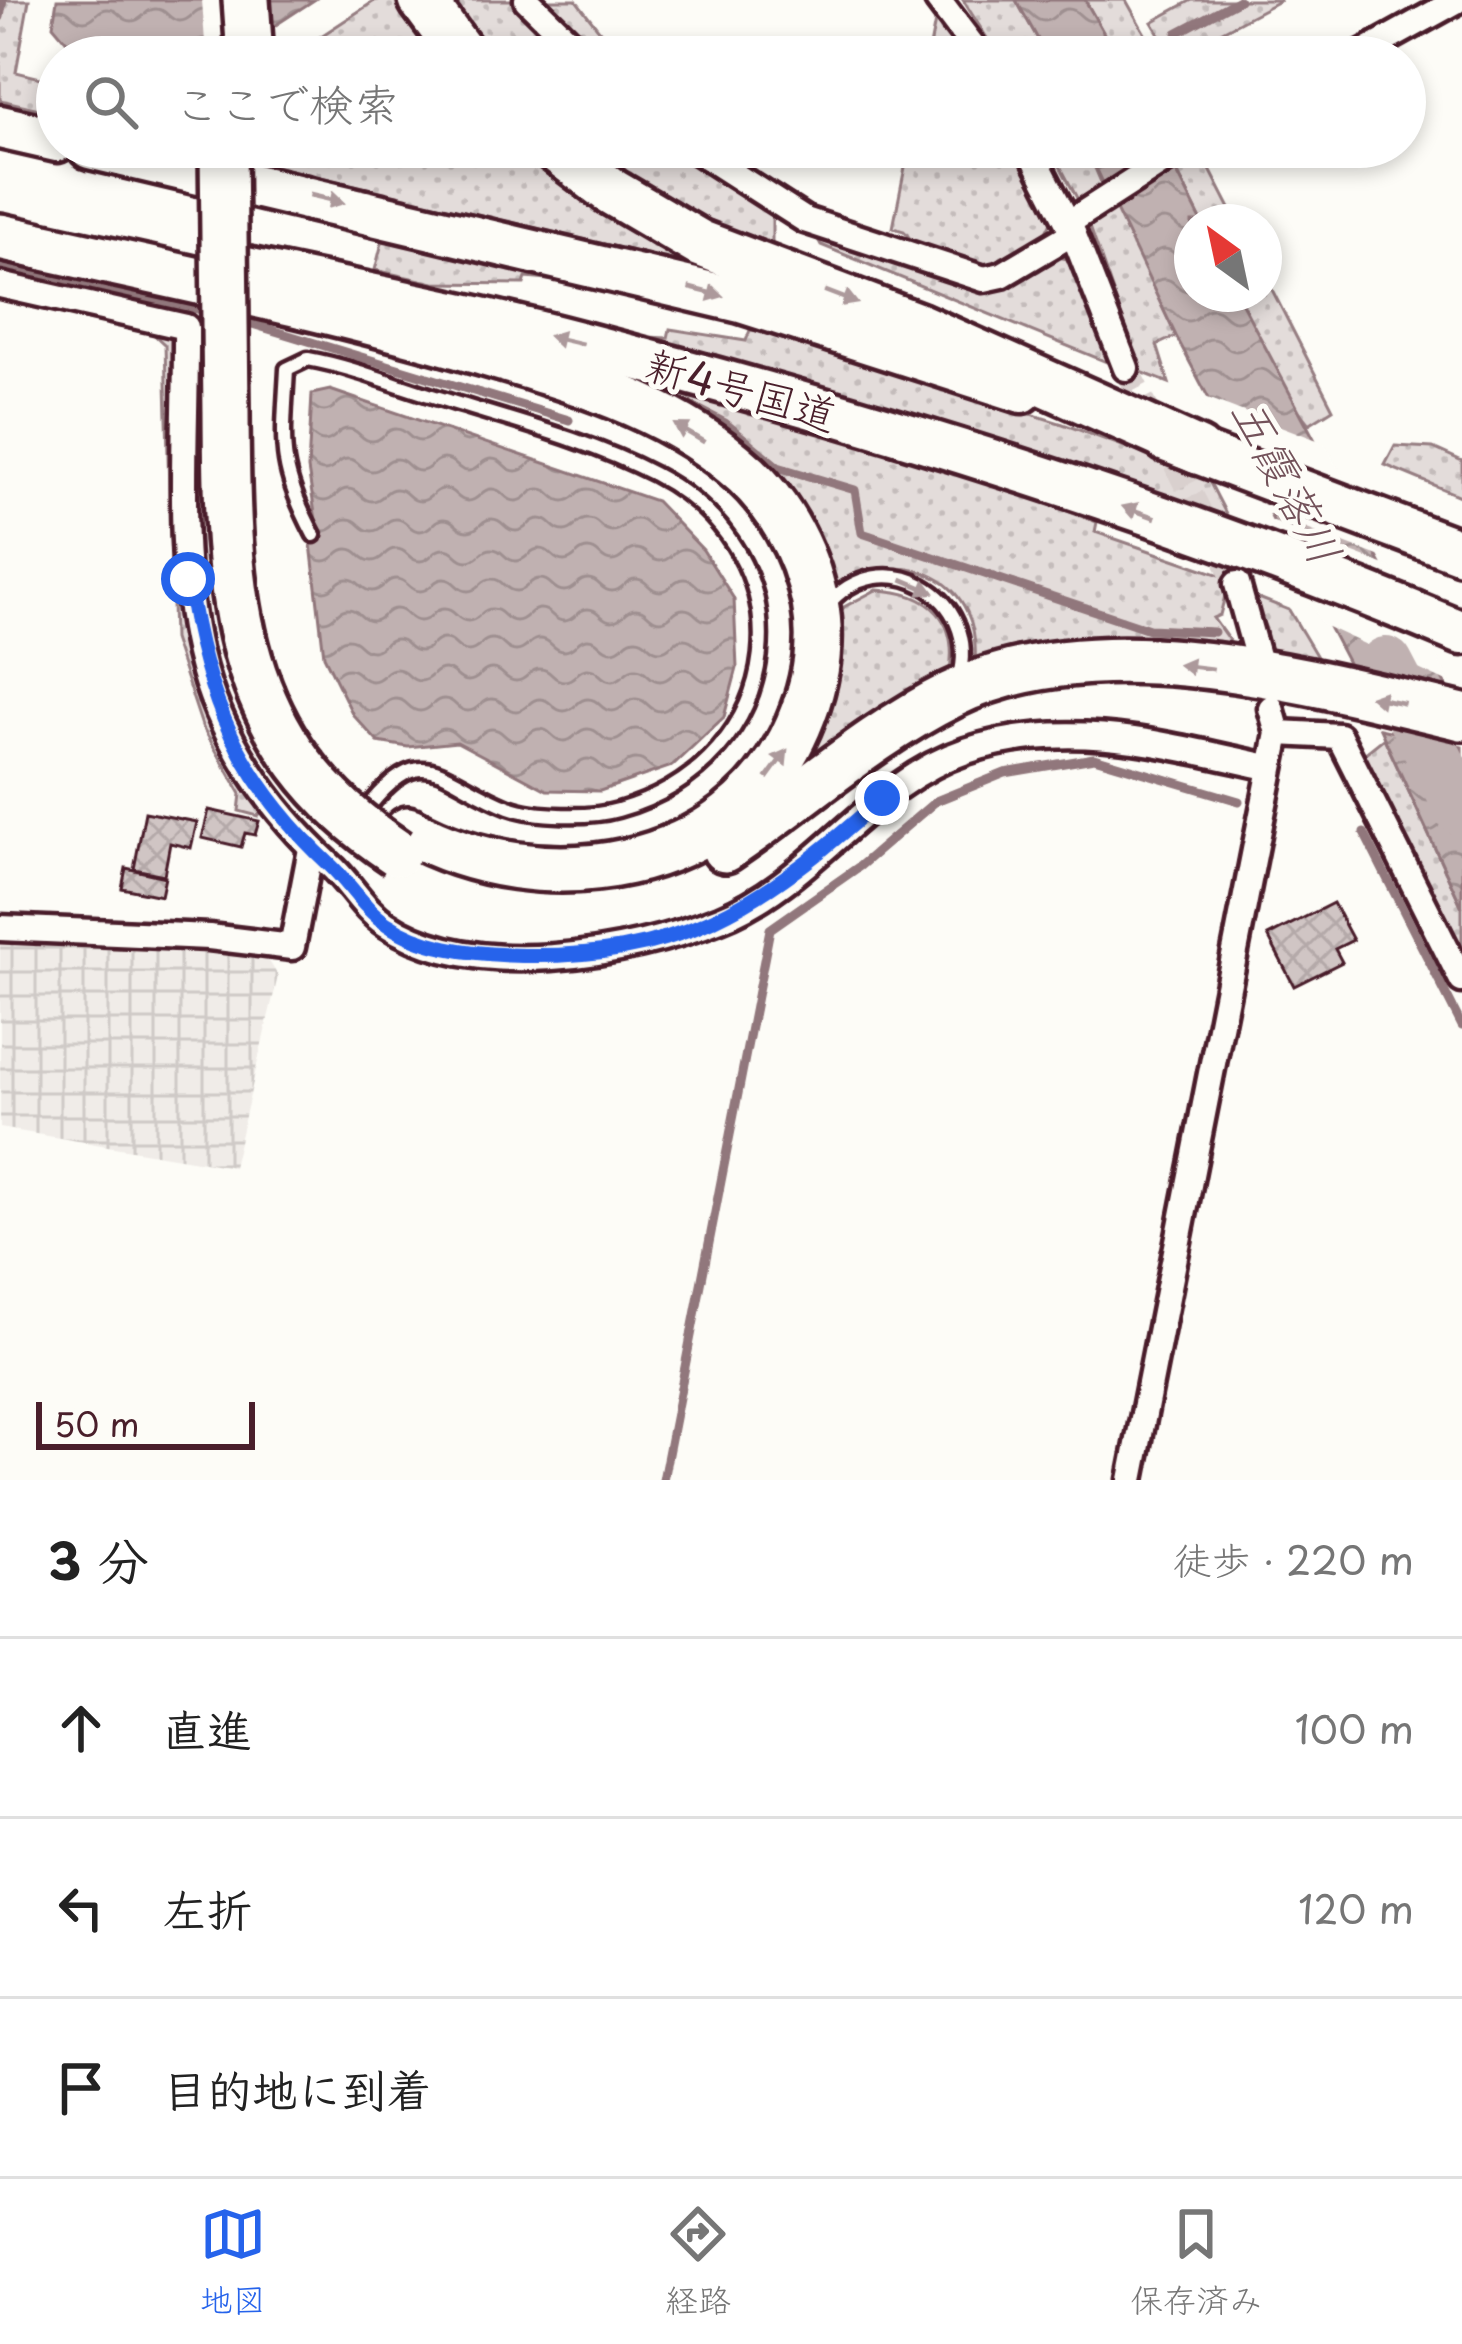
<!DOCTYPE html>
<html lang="ja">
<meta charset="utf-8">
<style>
:root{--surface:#fff;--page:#f6f6f6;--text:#222;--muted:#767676;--line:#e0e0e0;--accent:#2563eb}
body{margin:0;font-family:"Playpen Sans","Klee One",sans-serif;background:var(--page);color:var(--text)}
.compass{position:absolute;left:1174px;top:204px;width:108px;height:108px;border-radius:50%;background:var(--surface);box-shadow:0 6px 18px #0003;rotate:327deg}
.scale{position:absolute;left:36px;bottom:30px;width:219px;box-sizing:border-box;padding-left:12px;border:6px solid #4a1f2b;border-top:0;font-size:33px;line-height:42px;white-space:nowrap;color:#4a1f2b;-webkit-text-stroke:9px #fdfcf7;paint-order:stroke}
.stop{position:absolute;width:36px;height:36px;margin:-27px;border:9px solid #2563eb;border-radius:50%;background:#fff}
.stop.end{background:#2563eb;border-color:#fff;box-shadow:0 3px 12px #0008}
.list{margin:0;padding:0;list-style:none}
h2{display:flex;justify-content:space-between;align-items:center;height:156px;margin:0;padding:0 48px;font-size:51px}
h2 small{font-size:39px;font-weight:400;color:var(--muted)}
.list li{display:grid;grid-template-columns:78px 1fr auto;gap:36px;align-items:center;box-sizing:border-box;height:180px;padding:0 48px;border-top:3px solid var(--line)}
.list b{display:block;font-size:45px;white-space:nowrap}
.list em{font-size:39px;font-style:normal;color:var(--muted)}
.icon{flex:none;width:66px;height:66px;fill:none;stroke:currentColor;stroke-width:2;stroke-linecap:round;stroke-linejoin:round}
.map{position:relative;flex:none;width:1462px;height:1480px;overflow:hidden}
.search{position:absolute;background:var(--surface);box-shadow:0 6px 18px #0003;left:36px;right:36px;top:36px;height:132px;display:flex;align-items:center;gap:30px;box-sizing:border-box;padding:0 42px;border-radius:66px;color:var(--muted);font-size:45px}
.sheet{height:696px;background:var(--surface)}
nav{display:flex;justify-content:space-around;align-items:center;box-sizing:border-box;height:168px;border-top:3px solid var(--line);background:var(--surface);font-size:33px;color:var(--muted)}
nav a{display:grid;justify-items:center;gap:6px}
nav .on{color:var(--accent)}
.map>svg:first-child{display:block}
</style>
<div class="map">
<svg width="1462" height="1480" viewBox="0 0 1462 1480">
<defs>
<pattern id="industrial-grid" width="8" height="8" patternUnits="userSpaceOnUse" patternTransform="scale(3)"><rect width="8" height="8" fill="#f0ece8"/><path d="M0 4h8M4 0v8" fill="none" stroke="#cfcac7"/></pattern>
<pattern id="grass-dots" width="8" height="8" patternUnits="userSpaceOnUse" patternTransform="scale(3)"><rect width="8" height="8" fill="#e3dcda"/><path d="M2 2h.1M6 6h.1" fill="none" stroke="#c4bcbb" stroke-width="1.8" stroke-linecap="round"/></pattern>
<pattern id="water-waves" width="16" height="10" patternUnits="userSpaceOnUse" patternTransform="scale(3)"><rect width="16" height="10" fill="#c0b1b1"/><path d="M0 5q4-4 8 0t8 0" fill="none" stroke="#9e8f90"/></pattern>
<pattern id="building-cross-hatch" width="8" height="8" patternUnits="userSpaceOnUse" patternTransform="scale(3)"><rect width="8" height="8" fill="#d0c5c4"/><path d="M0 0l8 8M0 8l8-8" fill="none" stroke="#b4a9a9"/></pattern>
</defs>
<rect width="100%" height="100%" fill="#fdfcf7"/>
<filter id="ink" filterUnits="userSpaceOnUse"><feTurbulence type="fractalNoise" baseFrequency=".00833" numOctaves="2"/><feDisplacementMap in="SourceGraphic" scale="24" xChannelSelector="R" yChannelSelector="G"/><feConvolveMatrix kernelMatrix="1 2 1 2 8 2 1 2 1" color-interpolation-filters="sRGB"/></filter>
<g filter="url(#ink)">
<path fill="url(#industrial-grid)" d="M0,935l249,15 17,6 12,20 -45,191 -233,-39z"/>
<g fill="url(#grass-dots)" stroke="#967e82" stroke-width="3">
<path d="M0,0h29l-13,72 41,10v31l-57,-13z"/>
<path d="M376,0h26l38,57h-151z"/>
<path d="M451,0h63l51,57h-74z"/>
<path d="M541,0h35l44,57h-24z"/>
<path d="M963,0h53l32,57h-49z"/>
<path d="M1085,0h41l32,57h-41z"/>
<path d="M1192,0h89l-108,57 -21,-35z"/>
<path d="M937,11l31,46h-40z"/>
<path d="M193,147h332l22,21 150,86 -5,11z"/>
<path d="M590,147h83l99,67v36l-126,-61z"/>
<path d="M909,147h113l34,65 -13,26 -40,27 -25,3 -62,-22 -12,-15 -11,-3z"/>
<path d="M1050,147h36l17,40 -25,13z"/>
<path d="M1199,151l3,3 35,68h-35l-28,-57z"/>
<path d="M1115,204l61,132 -19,9 12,38 -28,-11 -51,-145z"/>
<path d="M815,234l155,52 84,-30 13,3 47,106 -293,-120z"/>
<path d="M384,235l197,48 -55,-5 -2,6 -90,-1 -59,-13z"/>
<path d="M1264,274l69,135 -24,15 -22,-28 -50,-102h27z"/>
<path d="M0,294l163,35 9,6 13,294 19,67 60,112 -6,8 -19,-5 2,-17 -39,-68 -29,-87 -8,-294 -18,-17z"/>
<path d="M670,329l76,12 4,-11 11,1 302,93 144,53 27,52 -607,-193 41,2z"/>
<path d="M567,359c179,49 357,98 530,163l-2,10 128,44 4,12 -7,27 -7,3 22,31 -261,23c13,-95 -72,-132 -145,-80l-6,-29z"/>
<path d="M1395,446l38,2 29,13v36l-77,-32z"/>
<path d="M876,590c55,2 84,30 73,86l-142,105 -11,-15 39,-147 9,-12z"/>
<path d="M1251,595l38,15 40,67 -60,-12 -3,-36z"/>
<path d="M1384,738l78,169v57l-103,-206z"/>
</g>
<g fill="url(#water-waves)" stroke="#91777b" stroke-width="3">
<path d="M57,0h257l-84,55 -18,-8 -13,10h-119l-27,-32z"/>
<path d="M1016,0h69l32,57h-69z"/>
<path d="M1086,147h78l38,75h-10v72h45l218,409 -97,-21 -182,-346z"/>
<path d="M330,390l326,111 47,49 31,49 3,69 -13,49 -52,49 -72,25 -53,-1 -90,-48 -49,5 -30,-5 -25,-27 -29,-59 -14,-121 8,-2 -10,-64 4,-75z"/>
<path d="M1380,729l82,18v160z"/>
</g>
<g fill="#fdfcf7">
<path d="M202,0h59l-23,57h-32z"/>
<path d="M1200,395l125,48 61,116 -124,-47z"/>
<path d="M1266,519l124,48 61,117 -130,-60z"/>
</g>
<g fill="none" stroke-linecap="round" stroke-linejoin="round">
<g stroke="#91777b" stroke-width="9">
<path d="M0,17l3,-17"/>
<path d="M1177,33l62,-33"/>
<path d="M0,264l211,48"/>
<path d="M239,320l330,100"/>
<path d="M690,405l35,18 53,44 77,23 7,43 287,96 65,3"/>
<path d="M1364,833l98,193"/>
<path d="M663,1480l107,-551 90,-63 76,-65 69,-28 89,-15 145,43"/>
</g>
<path stroke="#c0b1b1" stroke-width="54" d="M1386,664l76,145"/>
</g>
<g fill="url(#building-cross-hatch)" stroke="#4a1f2b" stroke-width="3">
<path d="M209,810l50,11 -4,14 -10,-2 -4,14 -39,-9z"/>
<path d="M145,812l52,10 -6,26 -21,-5 -6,32 -30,-6z"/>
<path d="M126,868l39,9 -4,19 -39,-8z"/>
<path d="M1333,903l20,37 -18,9 7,13 -48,24 -26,-50z"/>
</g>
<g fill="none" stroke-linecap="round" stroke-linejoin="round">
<path stroke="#d9d0ce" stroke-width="24" stroke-dasharray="24 12" stroke-linecap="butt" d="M1126,368l111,216"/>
<g stroke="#4a1f2b" stroke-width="21">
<g id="service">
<path d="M314,535c-37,-70 -31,-90 -27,-166l21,-10c44,8 88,26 131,39 73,23 147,41 215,76 159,83 135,287 -36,336 -27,8 -82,7 -109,-3 -70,-27 -85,-73 -145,6"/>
<path d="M826,607c55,-69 158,-12 133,73"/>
</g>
</g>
<g stroke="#4a1f2b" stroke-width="33">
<g id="minor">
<path d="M527,0l58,57"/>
<path d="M938,0l43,57"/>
<path d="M1355,57l103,-57"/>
<path d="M691,147l114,73 179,59 18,-4 71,-42"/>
<path d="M1029,147l44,86 53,135"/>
<path d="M1068,223l118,-76"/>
<path d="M0,285l186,42c1,106 -11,222 13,326 19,83 69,155 131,212 20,18 33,44 56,59 88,59 243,31 334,-5 94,-37 149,-136 246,-168 103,-34 200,-6 302,16"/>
<path d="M1237,584l22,79"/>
<path d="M1278,733l61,3 123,244"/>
<path d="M0,928l209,9 83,10 19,-98"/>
<path d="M1131,1480l147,-747 -7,-25"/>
</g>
</g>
<g stroke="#4a1f2b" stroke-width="51">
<g id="trunk">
<path d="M0,127l57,13"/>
<path d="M90,147l651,154 281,90"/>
<path d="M223,264c119,26 239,48 356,79 300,78 598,170 883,290"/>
<path d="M1166,440l296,112"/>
</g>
</g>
<g stroke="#4a1f2b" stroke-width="54">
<g id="motorway">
<path d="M246,0l4,57"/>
<path d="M422,0l42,57"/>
<path d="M553,147l59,45 87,51 219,83 280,125"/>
<path d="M0,237c159,36 321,68 478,114 89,26 183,52 256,113 42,34 71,85 81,138 8,42 0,85 -17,124 -65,150 -258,177 -390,104"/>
<path d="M725,849c75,-50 145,-114 226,-154 148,-73 358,-14 511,22"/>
</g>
</g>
<use href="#service" stroke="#fdfcf7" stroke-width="12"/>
<use href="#minor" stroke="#fdfcf7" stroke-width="24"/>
<use href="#trunk" stroke="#fdfcf7" stroke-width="42"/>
<use href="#motorway" stroke="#fdfcf7" stroke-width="45"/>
<g stroke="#4a1f2b" stroke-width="54" stroke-linecap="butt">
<path id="motorway-bridge" d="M223,147c1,88 2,176 3,264 1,184 3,331 171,442"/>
</g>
<use href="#motorway-bridge" stroke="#fdfcf7" stroke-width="45"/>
</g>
<defs><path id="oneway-solid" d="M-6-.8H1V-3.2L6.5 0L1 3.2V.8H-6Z" transform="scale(3)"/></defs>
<g fill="#ac999b">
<use href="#oneway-solid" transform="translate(327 199) rotate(13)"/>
<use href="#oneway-solid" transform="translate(706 292) rotate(14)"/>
<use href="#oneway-solid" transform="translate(841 297) rotate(21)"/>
<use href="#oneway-solid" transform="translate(565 340) rotate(-167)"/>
<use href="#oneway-solid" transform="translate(689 433) rotate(-149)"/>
<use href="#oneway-solid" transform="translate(1139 512) rotate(-161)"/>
<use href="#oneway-solid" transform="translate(918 586) rotate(23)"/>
<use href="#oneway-solid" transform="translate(1196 667) rotate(-173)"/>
<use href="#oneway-solid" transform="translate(1387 700) rotate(-169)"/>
<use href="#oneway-solid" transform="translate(777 764) rotate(-54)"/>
</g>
</g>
<g fill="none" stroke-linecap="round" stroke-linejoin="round" filter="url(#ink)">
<path stroke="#2563eb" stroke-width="15" d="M188,579c17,121 52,202 142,286 20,19 34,44 57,59 35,24 81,29 122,31 169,7 253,-49 373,-157"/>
</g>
<g text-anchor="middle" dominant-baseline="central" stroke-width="10" stroke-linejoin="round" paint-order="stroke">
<g font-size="42" fill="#4a1f2b" stroke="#fdfcf7">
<text transform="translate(742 388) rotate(16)">新4号国道</text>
</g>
<g font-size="45" font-style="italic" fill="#73525a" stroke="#fdfcf7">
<text transform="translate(1289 480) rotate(62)">五霞落川</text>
</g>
</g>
</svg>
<svg class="compass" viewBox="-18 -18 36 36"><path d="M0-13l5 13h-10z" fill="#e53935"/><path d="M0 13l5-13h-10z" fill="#767676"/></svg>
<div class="scale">50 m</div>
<div class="stop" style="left:188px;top:579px"></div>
<div class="stop end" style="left:882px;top:798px"></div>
<div class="search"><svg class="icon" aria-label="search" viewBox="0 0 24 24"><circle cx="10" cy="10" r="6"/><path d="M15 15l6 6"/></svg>ここで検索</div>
</div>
<section class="sheet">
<h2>3 分<small>徒歩 · 220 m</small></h2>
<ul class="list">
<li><svg class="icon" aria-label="ahead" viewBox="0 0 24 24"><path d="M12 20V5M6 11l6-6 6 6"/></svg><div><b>直進</b></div><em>100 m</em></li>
<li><svg class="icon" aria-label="left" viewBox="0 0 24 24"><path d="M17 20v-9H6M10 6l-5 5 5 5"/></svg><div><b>左折</b></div><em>120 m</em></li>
<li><svg class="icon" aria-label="arrive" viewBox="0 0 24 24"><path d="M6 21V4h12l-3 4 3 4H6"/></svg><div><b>目的地に到着</b></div></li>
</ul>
</section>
<nav>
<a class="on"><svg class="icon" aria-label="map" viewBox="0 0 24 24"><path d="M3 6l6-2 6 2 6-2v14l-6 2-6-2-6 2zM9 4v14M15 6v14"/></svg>地図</a>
<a><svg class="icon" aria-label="directions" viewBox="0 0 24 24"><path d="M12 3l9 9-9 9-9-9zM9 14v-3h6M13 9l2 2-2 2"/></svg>経路</a>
<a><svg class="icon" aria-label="saved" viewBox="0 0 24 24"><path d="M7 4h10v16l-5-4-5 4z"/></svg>保存済み</a>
</nav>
